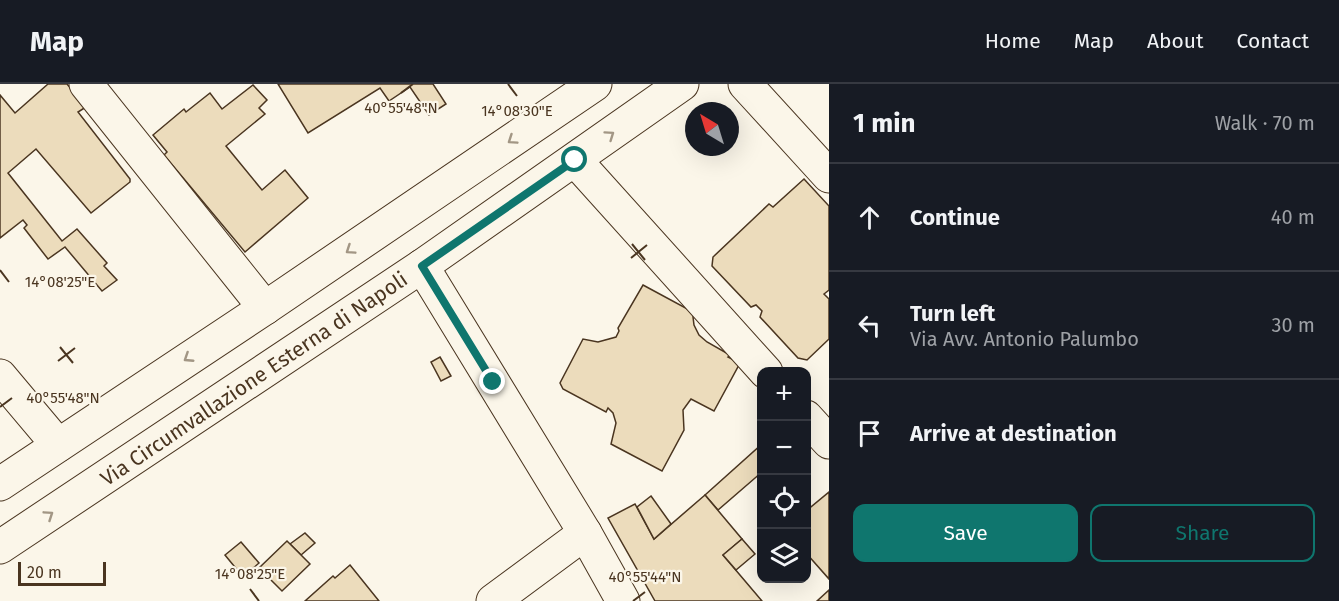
<!DOCTYPE html>
<meta charset="utf-8">
<style>
:root{--surface:#171b24;--page:#242831;--text:#f1f3f6;--muted:#9ea1a6;--line:#363941;--accent:#0f766e}
body{margin:0;font-family:"Fira Sans",sans-serif;background:var(--page);color:var(--text)}
.controls{position:absolute;right:18px;bottom:18px;display:grid;overflow:hidden;border-radius:12px;box-shadow:0 6px 24px #0002}
.controls button{width:54px;height:54px;display:grid;place-items:center;padding:0;border:0;border-bottom:2px solid var(--line);background:var(--surface);color:var(--text);font:30px sans-serif}
.compass{position:absolute;left:685px;top:18px;width:54px;height:54px;border-radius:50%;background:var(--surface);box-shadow:0 6px 24px #0002;rotate:322deg}
.scale{position:absolute;left:18px;bottom:15px;width:88px;box-sizing:border-box;padding-left:6px;border:3px solid #4a3520;border-top:0;font-size:16px;line-height:21px;white-space:nowrap;color:#4a3520;-webkit-text-stroke:4px #fbf6e9;paint-order:stroke}
.stop{position:absolute;width:18px;height:18px;margin:-14px;border:4px solid #0f766e;border-radius:50%;background:#fff}
.stop.end{background:#0f766e;border-color:#fff;box-shadow:0 2px 6px #0008}
.list{margin:0;padding:0;list-style:none}
h2{display:flex;justify-content:space-between;align-items:center;height:78px;margin:0;padding:0 24px;font-size:26px}
h2 small{font-size:20px;font-weight:400;color:var(--muted)}
.list li{display:grid;grid-template-columns:39px 1fr auto;gap:18px;align-items:center;box-sizing:border-box;height:108px;padding:0 24px;border-top:2px solid var(--line)}
.list b{display:block;font-size:22px;white-space:nowrap}
.list p{margin:0;font-size:20px;white-space:nowrap;color:var(--muted)}
.list em{font-size:20px;font-style:normal;color:var(--muted)}
.actions{display:flex;gap:12px;padding:18px 24px}
.actions a{flex:1;padding:14px 0;border:2px solid var(--accent);border-radius:12px;text-align:center;font-size:21px;color:var(--accent)}
.actions .main{background:var(--accent);color:#fff}
.icon{flex:none;width:33px;height:33px;fill:none;stroke:currentColor;stroke-width:2;stroke-linecap:round;stroke-linejoin:round}
.map{position:relative;flex:none;width:829px;height:517px;overflow:hidden}
header{display:flex;align-items:center;gap:36px;box-sizing:border-box;height:84px;padding:0 30px;background:var(--surface);border-bottom:2px solid var(--line)}
header strong{font-size:28px}
nav{display:flex;gap:33px;margin-inline-start:auto;font-size:21px}
main{display:flex}
aside{flex:1;background:var(--surface)}
.map>svg:first-child{display:block}
</style>
<header>
<strong>Map</strong>
<nav><a>Home</a><a>Map</a><a>About</a><a>Contact</a></nav>
</header>
<main>
<div class="map">
<svg width="829" height="517" viewBox="0 0 829 517">
<rect width="100%" height="100%" fill="#fbf6e9"/>
<g fill="#ecdcbc" stroke="#4a3520" stroke-width="1.5">
<path d="M48,0h19l19,23 -8,5 52,67v3l-39,31 -55,-64 -28,24 54,68 15,-12 30,34 -3,3 13,14 -15,11 -37,-44 -17,12 -24,-31 3,-3 -4,-5 -23,18v-143l15,18z"/>
<path d="M278,0h155l13,20 -17,11 -19,-28 -21,14 -9,-13 -72,45z"/>
<path d="M253,1l14,15 -8,8 6,6 -39,32 36,44 23,-20 23,28 -63,54 -81,-97 3,-3 -14,-17 31,-26 2,3 24,-19 12,16z"/>
<path d="M804,95l25,27v84l-5,4 5,5v40l-22,21 -9,-2 -38,-41 2,-6 -6,-6 -5,2 -39,-41 1,-9 56,-53 4,3z"/>
<path d="M643,201l52,28 -2,4 1,8 5,10 8,7 23,13 -2,2 12,6 -26,48 -23,-12 -8,11 1,20 -22,41 -51,-27 5,-21 -3,-10 -5,-5 -2,4 -43,-23 -3,-6 23,-44 15,3 18,-5 3,-6 -1,-3z"/>
<path d="M440,273l11,19 -10,5 -10,-19z"/>
<path d="M762,360v28l-44,38 -13,-15z"/>
<path d="M829,408v87l-23,-26v-42z"/>
<path d="M705,411l37,44 -19,16 39,46h-107l-47,-83 27,-14 19,35z"/>
<path d="M651,412l20,28 -17,15 -17,-32z"/>
<path d="M305,449l10,10 -14,12 -11,-11z"/>
<path d="M742,455l13,15 -19,16 -13,-15z"/>
<path d="M287,457l23,23 -28,27 -23,-23z"/>
<path d="M241,458l18,21 -16,14 -18,-22z"/>
<path d="M350,481l29,36h-74l28,-25 2,2z"/>
<path d="M829,506v11h-12z"/>
</g>
<g fill="none" stroke-linecap="round" stroke-linejoin="round">
<g stroke="#4a3520" stroke-width="35">
<g id="minor">
<path d="M86,0l179,224"/>
<path d="M745,0l84,92"/>
<path d="M575,76l191,212"/>
<path d="M422,182l163,267 38,68"/>
<path d="M0,292l58,69"/>
<path d="M806,333l23,25"/>
<path d="M493,517l92,-68"/>
</g>
</g>
<g stroke="#4a3520" stroke-width="35">
<g id="major">
<path d="M0,400l265,-176 330,-224"/>
<path d="M0,463l422,-281 260,-182"/>
</g>
</g>
<use href="#minor" stroke="#fbf6e9" stroke-width="33"/>
<use href="#major" stroke="#fbf6e9" stroke-width="33"/>
</g>
<defs><path id="oneway-chevron" d="M-2-3.5L2.5 0L-2 3.5" fill="none" stroke-width="1.6" stroke-linecap="round" stroke-linejoin="round" transform="scale(1.5)"/></defs>
<g stroke="#a29684">
<use href="#oneway-chevron" transform="translate(610 51) rotate(-35)"/>
<use href="#oneway-chevron" transform="translate(512 56) rotate(146)"/>
<use href="#oneway-chevron" transform="translate(350 166) rotate(146)"/>
<use href="#oneway-chevron" transform="translate(188 274) rotate(147)"/>
<use href="#oneway-chevron" transform="translate(49 431) rotate(-34)"/>
</g>
<g fill="none" stroke-linecap="round" stroke-linejoin="round">
<path stroke="#0f766e" stroke-width="8" d="M493,298l-71,-116 153,-106"/>
</g>
<path fill="none" stroke="#4a3520" stroke-width="2" d="M508,0l9,12M401,9l12,-9M632,160l13,16M631,174l16,-13M0,186l9,12M60,263l13,16M58,277l17,-13M0,323l12,-9M250,505l9,12M633,517l12,-9"/>
<g text-anchor="middle" dominant-baseline="central" stroke-width="4.5" stroke-linejoin="round" paint-order="stroke">
<g font-size="21" fill="#4a3520" stroke="#fbf6e9">
<text transform="translate(254 295) rotate(-34)">Via Circumvallazione Esterna di Napoli</text>
</g>
</g>
<g font-size="15" text-anchor="middle" fill="#4a3520" stroke="#fbf6e9" stroke-width="4.5" stroke-linejoin="round" paint-order="stroke">
<text x="401" y="29">40°55'48"N</text>
<text x="517" y="32">14°08'30"E</text>
<text x="60" y="203">14°08'25"E</text>
<text x="63" y="319">40°55'48"N</text>
<text x="250" y="495">14°08'25"E</text>
<text x="645" y="498">40°55'44"N</text>
</g>
</svg>
<div class="controls">
<button>+</button>
<button>−</button>
<button><svg class="icon" aria-label="locate" viewBox="0 0 24 24"><circle cx="12" cy="12" r="6"/><path d="M12 2v4M12 18v4M2 12h4M18 12h4"/></svg></button>
<button><svg class="icon" aria-label="layers" viewBox="0 0 24 24"><path d="M12 4l9 5-9 5-9-5zM3 14l9 5 9-5"/></svg></button>
</div>
<svg class="compass" viewBox="-18 -18 36 36"><path d="M0-13l5 13h-10z" fill="#e53935"/><path d="M0 13l5-13h-10z" fill="#9ea1a6"/></svg>
<div class="scale">20 m</div>
<div class="stop" style="left:575px;top:76px"></div>
<div class="stop end" style="left:493px;top:298px"></div>
</div>
<aside>
<h2>1 min<small>Walk · 70 m</small></h2>
<ul class="list">
<li><svg class="icon" aria-label="ahead" viewBox="0 0 24 24"><path d="M12 20V5M6 11l6-6 6 6"/></svg><div><b>Continue</b></div><em>40 m</em></li>
<li><svg class="icon" aria-label="left" viewBox="0 0 24 24"><path d="M17 20v-9H6M10 6l-5 5 5 5"/></svg><div><b>Turn left</b><p>Via Avv. Antonio Palumbo</p></div><em>30 m</em></li>
<li><svg class="icon" aria-label="arrive" viewBox="0 0 24 24"><path d="M6 21V4h12l-3 4 3 4H6"/></svg><div><b>Arrive at destination</b></div></li>
</ul>
<div class="actions"><a class="main">Save</a><a>Share</a></div>
</aside>
</main>
